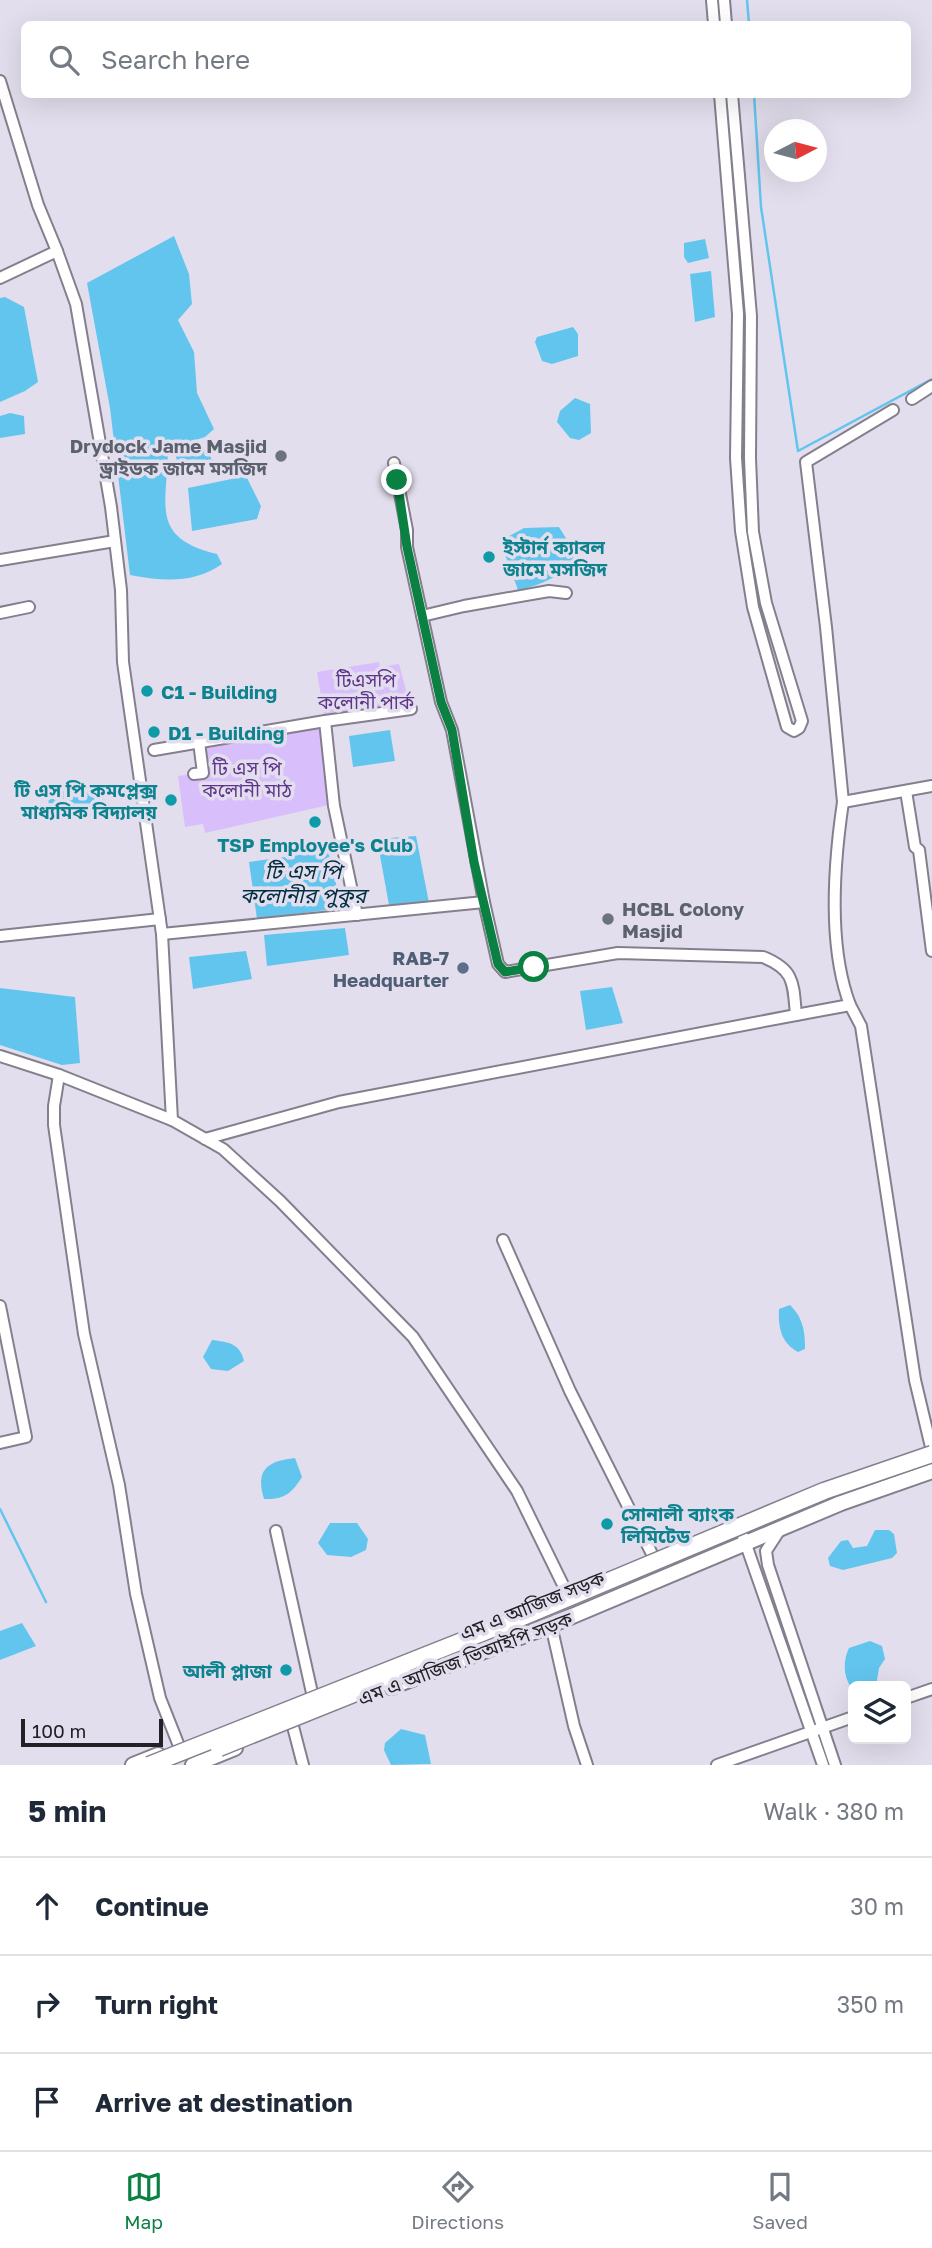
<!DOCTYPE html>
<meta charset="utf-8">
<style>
:root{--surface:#fff;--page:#f6f6f7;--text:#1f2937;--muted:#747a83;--line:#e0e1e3;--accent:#0b8043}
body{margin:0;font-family:"Golos Text","Noto Sans Bengali",sans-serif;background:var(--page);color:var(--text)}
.controls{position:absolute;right:21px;bottom:21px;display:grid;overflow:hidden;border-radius:10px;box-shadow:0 7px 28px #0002}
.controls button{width:63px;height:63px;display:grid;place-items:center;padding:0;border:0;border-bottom:2px solid var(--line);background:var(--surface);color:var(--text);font:35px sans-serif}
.compass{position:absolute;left:764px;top:119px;width:63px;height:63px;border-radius:50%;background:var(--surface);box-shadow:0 7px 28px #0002;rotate:84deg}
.scale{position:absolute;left:21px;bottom:18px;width:142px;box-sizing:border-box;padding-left:7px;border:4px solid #232126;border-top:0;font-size:19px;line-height:24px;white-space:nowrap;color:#232126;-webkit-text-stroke:5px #e3deed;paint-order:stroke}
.stop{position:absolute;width:21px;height:21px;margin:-16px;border:5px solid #0b8043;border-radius:50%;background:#fff}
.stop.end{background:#0b8043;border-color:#fff;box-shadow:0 2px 7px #0008}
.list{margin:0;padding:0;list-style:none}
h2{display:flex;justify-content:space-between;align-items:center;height:91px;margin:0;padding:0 28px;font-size:30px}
h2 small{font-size:23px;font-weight:400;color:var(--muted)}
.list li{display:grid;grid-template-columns:46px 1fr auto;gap:21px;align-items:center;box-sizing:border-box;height:98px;padding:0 28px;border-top:2px solid var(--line)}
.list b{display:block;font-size:26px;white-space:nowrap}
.list em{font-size:23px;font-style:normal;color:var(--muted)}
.icon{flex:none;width:38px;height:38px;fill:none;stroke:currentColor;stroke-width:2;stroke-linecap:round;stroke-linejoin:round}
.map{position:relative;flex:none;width:932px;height:1765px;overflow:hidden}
.search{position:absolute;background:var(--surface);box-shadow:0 7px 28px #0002;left:21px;right:21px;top:21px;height:77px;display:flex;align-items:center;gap:18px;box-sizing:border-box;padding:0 24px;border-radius:10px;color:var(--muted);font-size:26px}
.sheet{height:385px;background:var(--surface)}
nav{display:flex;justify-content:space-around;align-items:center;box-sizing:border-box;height:98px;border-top:2px solid var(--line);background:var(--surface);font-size:19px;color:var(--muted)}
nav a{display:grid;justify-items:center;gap:4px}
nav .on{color:var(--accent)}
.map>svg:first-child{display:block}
</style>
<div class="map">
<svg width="932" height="1765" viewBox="0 0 932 1765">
<rect width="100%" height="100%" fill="#e3deed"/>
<path fill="#d8bffb" d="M379,662l1,5 19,-3 12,45 -86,12 8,83 -128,29 -2,-9 -18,3 -7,-51 24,-4 -4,-30 127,-21 -8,-49z"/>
<g fill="#62c5ee">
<path d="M174,236l15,38 3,30 -14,16 16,32 3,41 17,36 -9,8 -37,12c0,53 -20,89 49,105l5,10c-28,20 -60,17 -92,11l-20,-167 -23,-125z"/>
<path d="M705,239l4,19 -21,5 -4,-6v-14z"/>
<path d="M711,271l4,46 -20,5 -5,-48z"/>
<path d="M5,297l19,10 14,75 -13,9 -25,11v-104z"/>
<path d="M573,327l5,7v22l-26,8 -10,-3 -7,-19 2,-5z"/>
<path d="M575,398l15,6 1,29 -12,7 -9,-2 -13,-16 3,-11z"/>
<path d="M10,413l14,3 1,18 -25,4v-22z"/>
<path d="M207,446l5,15 -34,8 -3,-18z"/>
<path d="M246,476l15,30 -4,13 -65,12 -4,-43z"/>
<path d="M559,527l20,32c-19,17 -37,26 -61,31l-18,-49 24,-13z"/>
<path d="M390,730l5,31 -42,6 -4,-31z"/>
<path d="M92,788l14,13 2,13 -58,8 -2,-29z"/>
<path d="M416,836l13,67 -40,2 -12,-66z"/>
<path d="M328,851l14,57 -85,11 -8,-57z"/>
<path d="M345,928l4,27 -82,11 -3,-31z"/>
<path d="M246,951l6,28 -59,10 -4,-32z"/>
<path d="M612,987l11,36 -37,7 -6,-39z"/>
<path d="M0,988l75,9 5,66 -18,2 -62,-20z"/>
<path d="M790,1305c13,13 15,26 15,44l-7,3c-17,-9 -20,-25 -19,-43z"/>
<path d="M212,1340c16,2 28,3 32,21l-16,10 -17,-2 -8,-12z"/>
<path d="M295,1458l7,19c-10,16 -18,23 -38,22 -9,-29 3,-38 31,-41z"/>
<path d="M330,1523h27l11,16 -2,11 -15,7 -24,-2 -9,-12z"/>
<path d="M875,1530h14l5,4 3,19 -5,5 -49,12 -13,-4 -2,-8 13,-17 7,-1 5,8 14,-2z"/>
<path d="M22,1623l14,23 -36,14v-29z"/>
<path d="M870,1641l12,5 3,13 -6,9 -3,18 -25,1c-8,-11 -8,-27 -2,-39z"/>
<path d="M401,1729l24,6 6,29 -40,1 -7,-15 1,-7z"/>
</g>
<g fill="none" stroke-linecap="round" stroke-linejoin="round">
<g stroke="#62c5ee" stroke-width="2.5">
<path d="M747,0l2,24"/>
<path d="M754,94l7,113 37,244 134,-72"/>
<path d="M0,1509l46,93"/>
</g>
<g stroke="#857f8d" stroke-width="14">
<g id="minor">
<path d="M712,0l2,24"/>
<path d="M724,0l2,24"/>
<path d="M0,81l38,124 19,46 -57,27"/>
<path d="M720,94l18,220 -2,144 5,73 12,76 34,120 7,4 5,-3 3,-7 -36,-118 -13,-71 -3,-74 1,-142 -19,-222"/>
<path d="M57,251l19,53 35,203 10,83 2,72 39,272 10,186 51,29 57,52 133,136 104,154 50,102"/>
<path d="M912,399l20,-13"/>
<path d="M893,410l-87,52 20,165 17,175 89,-16"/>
<path d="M394,463l13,67v17l34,155 11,28 32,172"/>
<path d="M0,560l115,-19"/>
<path d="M0,613l29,-6"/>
<path d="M422,616l42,-10 85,-15 17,2"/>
<path d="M325,721l86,-12"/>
<path d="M154,750l171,-29 9,85 23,109"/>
<path d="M194,774l9,-1 -4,-31"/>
<path d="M906,791l9,56 4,3 13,101"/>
<path d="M843,802c-9,61 -15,145 7,203"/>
<path d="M162,934l322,-32 14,62 7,8 113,-19 145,4c32,13 30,26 33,58l54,-10 11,21 54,354 16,67"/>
<path d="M0,936l160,-17"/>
<path d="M0,1056l59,19 113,45"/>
<path d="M59,1075l-5,31v19l30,209 35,151 17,109 24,104 19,48"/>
<path d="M205,1139l134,-37 457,-87"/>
<path d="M503,1240l67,151 83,165"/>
<path d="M0,1306l26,131 -26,6"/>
<path d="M276,1531l36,162"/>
<path d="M779,1531l-13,20 2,14 67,200"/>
<path d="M743,1536l80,229"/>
<path d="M551,1625l23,101 13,39"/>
<path d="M906,1698l26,-9"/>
<path d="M290,1715l13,50"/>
<path d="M717,1765l136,-48"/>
</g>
</g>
<g stroke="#857f8d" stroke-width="18">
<g id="major">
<path d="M391,1687l160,-62 290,-122 91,-32"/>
<path d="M133,1765l25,-10"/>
<path d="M193,1765l42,-17"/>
</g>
</g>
<use href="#minor" stroke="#fff" stroke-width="10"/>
<use href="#major" stroke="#fff" stroke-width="14"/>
<g stroke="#857f8d" stroke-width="19" stroke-linecap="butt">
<g id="highway-bridge">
<path d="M219,1748l184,-74"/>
<path d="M149,1765l376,-149 299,-125 108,-37"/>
</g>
</g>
<use href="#highway-bridge" stroke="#fff" stroke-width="16"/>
</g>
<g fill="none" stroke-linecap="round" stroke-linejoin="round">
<path stroke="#0b8043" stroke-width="9" d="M397,480l10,67 34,155 11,28 22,132 24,102 7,8 29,-5"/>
</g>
<g fill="#6b7280" stroke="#e3deed" stroke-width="2.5">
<circle cx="281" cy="456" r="7"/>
<circle cx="608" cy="919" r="7"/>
</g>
<g fill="#0f9aa8" stroke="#e3deed" stroke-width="2.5">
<circle cx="489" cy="557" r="7"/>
<circle cx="147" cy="691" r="7"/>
<circle cx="154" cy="732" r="7"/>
<circle cx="171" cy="800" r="7"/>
<circle cx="315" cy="822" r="7"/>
<circle cx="607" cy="1524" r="7"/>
<circle cx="286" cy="1670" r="7"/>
</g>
<circle fill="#5c6f8a" stroke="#e3deed" stroke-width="2.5" cx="463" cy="968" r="7"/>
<g text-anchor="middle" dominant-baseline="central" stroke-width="7" stroke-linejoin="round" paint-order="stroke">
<g font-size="19" font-weight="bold" fill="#5b616d" stroke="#e3deed" text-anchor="end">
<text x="267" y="445">Drydock Jame Masjid<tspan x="267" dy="22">ড্রাইডক জামে মসজিদ</tspan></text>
<text x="622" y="908" text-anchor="start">HCBL Colony<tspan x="622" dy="22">Masjid</tspan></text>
</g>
<g font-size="19" font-weight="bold" fill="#0d838f" stroke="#e3deed" text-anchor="start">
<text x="503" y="546">ইস্টার্ন ক্যাবল<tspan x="503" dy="22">জামে মসজিদ</tspan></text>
<text x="161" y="691">C1 - Building</text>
<text x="168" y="732">D1 - Building</text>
<text x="157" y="789" text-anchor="end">টি এস পি কমপ্লেক্স<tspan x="157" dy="22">মাধ্যমিক বিদ্যালয়</tspan></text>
<text x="315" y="844" text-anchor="middle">TSP Employee's Club</text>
<text x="621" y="1513">সোনালী ব্যাংক<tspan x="621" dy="22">লিমিটেড</tspan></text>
<text x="272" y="1670" text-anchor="end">আলী প্লাজা</text>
</g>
<g font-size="19" fill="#5f358b" stroke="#e3deed">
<text x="366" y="679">টিএসপি<tspan x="366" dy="22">কলোনী পার্ক</tspan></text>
<text x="247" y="767">টি এস পি<tspan x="247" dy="22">কলোনী মাঠ</tspan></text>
</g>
<g font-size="19" font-weight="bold" fill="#4e5e75" stroke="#e3deed" text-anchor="end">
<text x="449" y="957">RAB-7<tspan x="449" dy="22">Headquarter</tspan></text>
</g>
<g font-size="19" fill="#232126" stroke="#e3deed">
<text transform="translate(532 1605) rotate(-22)">এম এ আজিজ সড়ক</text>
<text transform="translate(465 1658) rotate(-21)">এম এ আজিজ ভিআইপি সড়ক</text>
</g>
<g font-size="21" font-style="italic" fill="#002e3f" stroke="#e3deed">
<text x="303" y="871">টি এস পি<tspan x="303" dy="24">কলোনীর পুকুর</tspan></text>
</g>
</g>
</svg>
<div class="controls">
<button><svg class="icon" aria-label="layers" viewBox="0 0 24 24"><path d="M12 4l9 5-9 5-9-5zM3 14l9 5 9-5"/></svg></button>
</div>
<svg class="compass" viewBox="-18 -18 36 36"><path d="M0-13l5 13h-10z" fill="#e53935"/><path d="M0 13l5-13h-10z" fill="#747a83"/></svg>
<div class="scale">100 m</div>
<div class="stop" style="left:534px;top:967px"></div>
<div class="stop end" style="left:397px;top:480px"></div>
<div class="search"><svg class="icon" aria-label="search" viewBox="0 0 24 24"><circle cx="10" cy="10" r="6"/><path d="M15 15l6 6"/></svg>Search here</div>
</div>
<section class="sheet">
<h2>5 min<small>Walk · 380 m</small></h2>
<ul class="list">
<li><svg class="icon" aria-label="ahead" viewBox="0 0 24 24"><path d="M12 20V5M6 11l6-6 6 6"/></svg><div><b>Continue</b></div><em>30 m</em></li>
<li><svg class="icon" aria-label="right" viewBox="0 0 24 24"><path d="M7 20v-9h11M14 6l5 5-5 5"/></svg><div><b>Turn right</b></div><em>350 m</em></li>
<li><svg class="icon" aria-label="arrive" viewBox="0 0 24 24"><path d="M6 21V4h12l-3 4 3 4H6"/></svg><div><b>Arrive at destination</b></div></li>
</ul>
</section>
<nav>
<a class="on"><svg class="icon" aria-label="map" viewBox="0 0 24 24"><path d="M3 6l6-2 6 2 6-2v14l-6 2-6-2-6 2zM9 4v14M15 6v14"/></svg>Map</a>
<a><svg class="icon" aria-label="directions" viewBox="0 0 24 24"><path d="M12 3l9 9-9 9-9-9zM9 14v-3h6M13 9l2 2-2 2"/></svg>Directions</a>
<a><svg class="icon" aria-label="saved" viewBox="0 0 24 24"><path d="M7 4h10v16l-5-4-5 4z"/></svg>Saved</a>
</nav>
